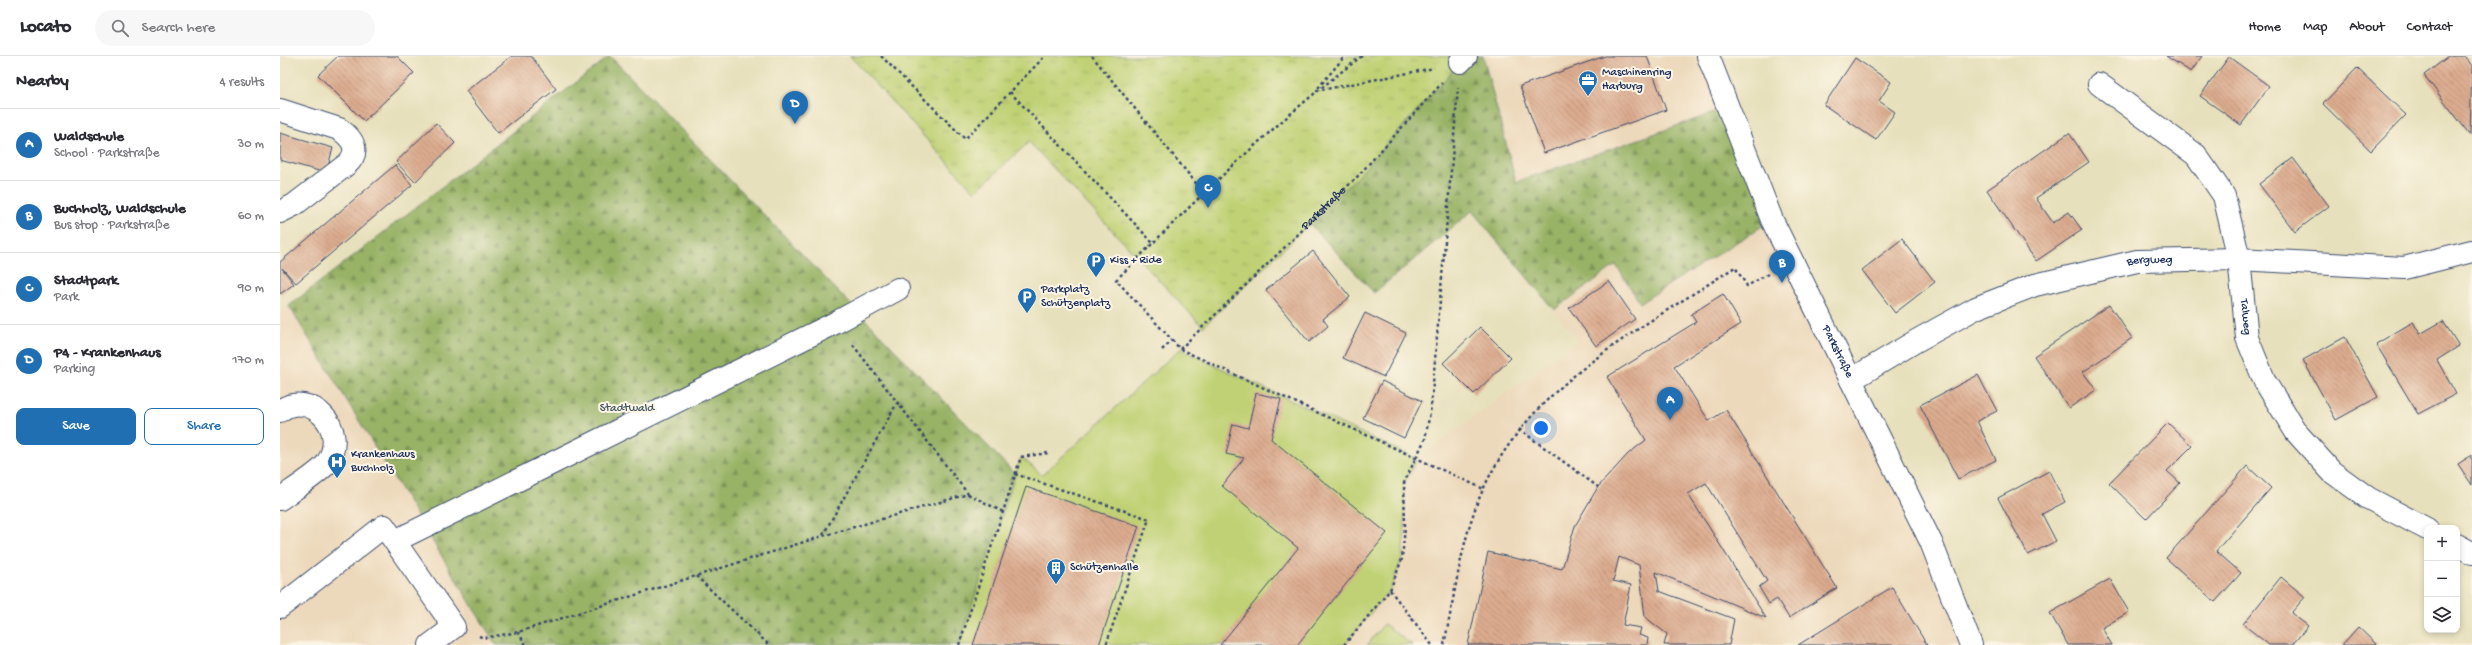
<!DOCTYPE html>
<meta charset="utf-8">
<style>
:root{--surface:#fff;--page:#f7f7f7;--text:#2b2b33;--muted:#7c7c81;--line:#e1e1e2;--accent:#1f6fb2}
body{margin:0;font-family:"Gochi Hand",sans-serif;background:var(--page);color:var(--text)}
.controls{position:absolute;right:12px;bottom:12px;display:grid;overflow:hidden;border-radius:8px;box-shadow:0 2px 6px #0003}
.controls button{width:36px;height:36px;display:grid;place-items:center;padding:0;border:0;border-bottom:1px solid var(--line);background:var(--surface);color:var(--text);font:20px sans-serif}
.you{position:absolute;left:1261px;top:372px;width:14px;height:14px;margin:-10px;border:3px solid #fff;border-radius:50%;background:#1a73e8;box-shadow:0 0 0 6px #1a73e833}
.badge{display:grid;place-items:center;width:26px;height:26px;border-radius:50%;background:var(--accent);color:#fff;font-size:13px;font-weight:700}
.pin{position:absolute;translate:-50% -33px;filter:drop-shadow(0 1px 2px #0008)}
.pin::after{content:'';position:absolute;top:21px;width:14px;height:12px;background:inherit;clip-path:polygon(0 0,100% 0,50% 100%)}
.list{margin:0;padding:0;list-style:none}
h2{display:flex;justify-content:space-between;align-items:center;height:52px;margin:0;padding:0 16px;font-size:17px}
h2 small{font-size:13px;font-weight:400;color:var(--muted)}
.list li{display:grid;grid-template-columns:26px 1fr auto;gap:12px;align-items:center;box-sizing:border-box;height:72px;padding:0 16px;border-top:1px solid var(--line)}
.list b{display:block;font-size:15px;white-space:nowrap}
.list p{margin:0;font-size:13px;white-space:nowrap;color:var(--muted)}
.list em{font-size:13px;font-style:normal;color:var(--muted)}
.actions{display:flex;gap:8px;padding:12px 16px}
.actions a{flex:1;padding:9px 0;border:1px solid var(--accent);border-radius:8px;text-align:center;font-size:14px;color:var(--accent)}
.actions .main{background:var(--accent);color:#fff}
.icon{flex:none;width:22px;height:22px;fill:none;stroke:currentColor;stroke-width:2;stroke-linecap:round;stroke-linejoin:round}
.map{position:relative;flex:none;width:2192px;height:589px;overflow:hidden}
header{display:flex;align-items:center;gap:24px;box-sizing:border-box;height:56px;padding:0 20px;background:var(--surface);border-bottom:1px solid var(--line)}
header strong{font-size:19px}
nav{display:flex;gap:22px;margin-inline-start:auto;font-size:14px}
.search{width:280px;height:36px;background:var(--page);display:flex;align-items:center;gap:10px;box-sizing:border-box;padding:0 14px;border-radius:22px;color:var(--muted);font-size:15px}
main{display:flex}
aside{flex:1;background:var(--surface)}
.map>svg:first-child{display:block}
</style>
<header>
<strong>Locato</strong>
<div class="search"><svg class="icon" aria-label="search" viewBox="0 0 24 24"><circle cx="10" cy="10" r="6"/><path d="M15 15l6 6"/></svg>Search here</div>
<nav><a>Home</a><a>Map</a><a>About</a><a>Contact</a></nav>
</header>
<main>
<aside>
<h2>Nearby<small>4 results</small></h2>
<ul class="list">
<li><span class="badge">A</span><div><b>Waldschule</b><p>School · Parkstraße</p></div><em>30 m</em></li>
<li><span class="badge">B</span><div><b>Buchholz, Waldschule</b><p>Bus stop · Parkstraße</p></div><em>60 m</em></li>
<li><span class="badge">C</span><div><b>Stadtpark</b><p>Park</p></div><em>90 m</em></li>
<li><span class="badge">D</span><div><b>P4 - Krankenhaus</b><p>Parking</p></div><em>170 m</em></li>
</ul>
<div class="actions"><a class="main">Save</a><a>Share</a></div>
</aside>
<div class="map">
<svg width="2192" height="589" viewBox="0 0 2192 589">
<defs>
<pattern id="grass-tufts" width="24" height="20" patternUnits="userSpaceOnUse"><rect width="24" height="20" fill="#c0d174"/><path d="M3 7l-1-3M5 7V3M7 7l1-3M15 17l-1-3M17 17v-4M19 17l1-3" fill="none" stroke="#a4b467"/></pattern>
<pattern id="forest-firs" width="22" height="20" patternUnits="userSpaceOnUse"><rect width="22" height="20" fill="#98b366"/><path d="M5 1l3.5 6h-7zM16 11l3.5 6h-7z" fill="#7b9257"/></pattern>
<pattern id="building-back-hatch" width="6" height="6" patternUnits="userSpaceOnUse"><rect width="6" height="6" fill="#dcab8e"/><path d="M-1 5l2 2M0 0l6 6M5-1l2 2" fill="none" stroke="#b28c77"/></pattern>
</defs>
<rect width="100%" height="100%" fill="#fcf5e5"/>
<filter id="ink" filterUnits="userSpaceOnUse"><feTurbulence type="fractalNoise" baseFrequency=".025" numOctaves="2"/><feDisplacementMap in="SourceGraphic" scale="8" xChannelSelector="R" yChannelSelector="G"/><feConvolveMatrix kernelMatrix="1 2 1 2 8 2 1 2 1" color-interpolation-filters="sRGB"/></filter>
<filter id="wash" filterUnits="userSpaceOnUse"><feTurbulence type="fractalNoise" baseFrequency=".012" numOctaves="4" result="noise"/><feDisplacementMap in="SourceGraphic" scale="16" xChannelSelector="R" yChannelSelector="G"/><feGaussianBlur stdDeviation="0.9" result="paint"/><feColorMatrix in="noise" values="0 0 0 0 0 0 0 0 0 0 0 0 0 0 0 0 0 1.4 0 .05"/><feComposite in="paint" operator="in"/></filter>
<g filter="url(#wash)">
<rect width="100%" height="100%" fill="#e7e0bc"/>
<g fill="#ecd8ba">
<path d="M1203,0h225l20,52 -212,74z"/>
<path d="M1492,164l199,425h-627l47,-55 11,-31 3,-32 -1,-44 13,-24 161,-118 -24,-31 62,-45 24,37z"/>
<path d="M9,250l207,339h-216v-332z"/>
</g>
<path fill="url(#grass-tufts)" stroke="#6e8069" d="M570,0h616l-109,121 -154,150 -174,-185 -54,50z"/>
<g fill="url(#forest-firs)" stroke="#5a7162">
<path d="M330,0l405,418 -56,171h-463l-207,-339z"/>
<path d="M1186,0h17l33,126 212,-74 44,112 -132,83 -24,-38 -62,45 -82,-99 -98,82 -65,-70 48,-46z"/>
</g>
<g fill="#c0d174" stroke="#6e8069">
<path d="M900,293l237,110 -13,25 1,43 -3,32 -12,31 -46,55h-385l62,-188 21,18z"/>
<path d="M1104,568l28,21h-45z"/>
</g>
<g id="blocks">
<g fill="url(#building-back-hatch)">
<path d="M58,0h59l17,17 -50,48 -46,-46z"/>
<path d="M232,0h19l25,33 -58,44 -32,-42z"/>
<path d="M1325,0h42l19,54 -122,43 -24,-67z"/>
<path d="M1886,0h36l-11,16z"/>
<path d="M2169,0h16l7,10 -2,69 -46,-60z"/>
<path d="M1949,1l40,29 -28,39 -41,-29z"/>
<path d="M1575,2l36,24 -12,19 16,11 -19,28 -52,-35z"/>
<path d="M2077,12l49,47 -35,36 -48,-47z"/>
<path d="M156,67l19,20 -40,39 -19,-20z"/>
<path d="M0,77l53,15 -7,25 -46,-13z"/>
<path d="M1789,77l20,29 -53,36 17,25 16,-11 13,18 -46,31 -49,-71z"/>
<path d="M2013,102l36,48 -34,26 -36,-48z"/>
<path d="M115,109l17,20 -116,98 -14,-15 12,16 -14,10v-32z"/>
<path d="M1622,183l33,43 -40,31 -33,-43z"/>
<path d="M1033,195l37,46 -27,22 5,7 -19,16 -43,-52z"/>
<path d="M1329,225l26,38 -39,27 -27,-38z"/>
<path d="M1443,238l18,30 -67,42 35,55 17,-11 111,178 -48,30 -12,-19 -8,5 -10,-17 8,-6 -61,-98 -18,11 78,124 -110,-46 3,19 75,28 -5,26h-65l3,-11 -22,-17 -6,-52 -20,-8 -6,24 18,4 -8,40 18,3 -2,7 9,3 -1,7h-179l20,-93 74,17 13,-43 23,-39 30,-33 18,-14 -39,-63 89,-55 -5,-8z"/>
<path d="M1829,249l23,33 -49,34 13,18 -27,18 -35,-52z"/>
<path d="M1085,257l41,20 -22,44 -41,-19z"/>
<path d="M2163,265l16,25 -22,14 19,34 -38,20 -42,-70 37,-22 7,12z"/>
<path d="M1200,271l31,31 -37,36 -31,-31z"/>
<path d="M2065,281l33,60 -42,23 -33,-60z"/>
<path d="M1698,319l19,36 -20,10 19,39 -38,19 -38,-74z"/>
<path d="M1102,325l40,20 -18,37 -41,-20z"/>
<path d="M976,337l25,6 -10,40 116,94 -90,112h-77l78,-97 -76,-62 22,-28 -18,-4 7,-30 15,4z"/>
<path d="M1888,367l24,23 -25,25 13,12 -34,36 -37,-36z"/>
<path d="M2192,399v30l-14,-21z"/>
<path d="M1967,410l24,22 -55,63 25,22 -26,29 -49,-44z"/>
<path d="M1769,415l16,31 -23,12 14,27 -28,14 -30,-57z"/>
<path d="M746,431l113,39 -40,119h-126z"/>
<path d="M2001,521l24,20 -14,16 17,13 -16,19h-23l-26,-21z"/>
<path d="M1830,523l19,33 -27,16 10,17h-44l-18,-32z"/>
<path d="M1612,531l35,58h-129z"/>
<path d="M2078,571l19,18h-35z"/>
</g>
</g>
</g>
<g filter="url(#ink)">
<use href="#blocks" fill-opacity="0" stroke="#3a4a6c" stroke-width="1"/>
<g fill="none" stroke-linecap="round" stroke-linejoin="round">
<g stroke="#3a4a6c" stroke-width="24">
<g id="minor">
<path id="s2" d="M1428,0l64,164 159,322 40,103"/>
<path d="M1180,6l6,-6"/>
<path id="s3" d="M1819,28l97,71 28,41 15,63 8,79 18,44 31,50 36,40 36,26 59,31"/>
<path d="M0,54l59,19c15,10 22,23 7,36l-52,40 -14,7"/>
<path id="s4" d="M1571,324l65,-39 60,-33 59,-23 102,-24 102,-2 165,9 68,-17"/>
<path d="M0,355c29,-22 70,17 47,52 -7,10 -36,28 -47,36"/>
<path d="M115,485l440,-218 63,-34"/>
<path d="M2177,489l15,8"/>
<path d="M0,551l104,-81 70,101 -24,18"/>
</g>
</g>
<g stroke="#3a4a6c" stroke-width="2.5" stroke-dasharray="3 3" stroke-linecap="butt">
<path d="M601,0l84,83 80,-83"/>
<path d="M812,0l112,137"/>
<path d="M1038,32l27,-32"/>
<path d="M1036,35l118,-23"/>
<path d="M730,36l143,151"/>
<path d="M892,284l8,9 62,29 242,111"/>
<path id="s1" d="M900,293l177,-172 85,-94"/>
<path d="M882,294l10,-10 -56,-60c78,-78 157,-157 246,-224"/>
<path d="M1239,373l79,58"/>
<path d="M735,418l134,45 -43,126"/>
<path d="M688,438l35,18"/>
<path d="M543,479l74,-132"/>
<path d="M416,520l73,69"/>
<path d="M1110,534l42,55"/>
<path d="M238,576l8,13"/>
<path d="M199,580l5,2 34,-6 305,-96 145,-42 -115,-149"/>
<path d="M679,589l62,-188 27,-4"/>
<path d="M1064,589l46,-55 12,-31 3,-32 -1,-44 21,-44 6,-32 27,-319"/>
<path d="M1164,589c9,-42 15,-86 28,-127 41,-126 160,-183 263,-251l12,19 21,-12"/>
</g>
<use href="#minor" stroke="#fff" stroke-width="22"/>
</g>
</g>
<defs>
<g id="office-pin" transform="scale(1)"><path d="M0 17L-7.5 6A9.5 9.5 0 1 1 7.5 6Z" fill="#1f6fb2" stroke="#fcf5e5"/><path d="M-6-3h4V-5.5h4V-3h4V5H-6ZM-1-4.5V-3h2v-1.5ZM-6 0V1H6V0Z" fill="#fff"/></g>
<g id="parking-pin" transform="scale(1)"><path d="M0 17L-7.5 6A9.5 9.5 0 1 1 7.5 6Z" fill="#1f6fb2" stroke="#fcf5e5"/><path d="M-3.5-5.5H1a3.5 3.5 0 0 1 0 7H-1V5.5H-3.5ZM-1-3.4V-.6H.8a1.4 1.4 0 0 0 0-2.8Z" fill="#fff"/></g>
<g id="hospital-pin" transform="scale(1)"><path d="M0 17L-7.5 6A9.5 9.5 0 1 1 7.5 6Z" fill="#1f6fb2" stroke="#fcf5e5"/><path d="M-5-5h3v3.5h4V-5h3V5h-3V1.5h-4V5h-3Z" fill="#fff"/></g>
<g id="building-pin" transform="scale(1)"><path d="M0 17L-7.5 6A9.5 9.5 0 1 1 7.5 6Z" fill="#1f6fb2" stroke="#fcf5e5"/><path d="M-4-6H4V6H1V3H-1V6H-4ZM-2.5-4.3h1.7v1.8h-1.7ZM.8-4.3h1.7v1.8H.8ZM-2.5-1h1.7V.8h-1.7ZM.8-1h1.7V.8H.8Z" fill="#fff"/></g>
</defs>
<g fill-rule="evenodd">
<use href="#office-pin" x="1308" y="24"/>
<use href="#parking-pin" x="816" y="205"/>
<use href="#parking-pin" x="747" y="241"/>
<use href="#hospital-pin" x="57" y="406"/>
<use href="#building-pin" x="776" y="512"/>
</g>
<g text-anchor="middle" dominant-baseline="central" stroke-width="4" stroke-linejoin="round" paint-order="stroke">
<g font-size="12" fill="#1b2f5e" stroke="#fcf5e5" text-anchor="start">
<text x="1322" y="17">Maschinenring<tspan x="1322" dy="14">Harburg</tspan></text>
<text x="830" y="205">Kiss + Ride</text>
<text x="761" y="234">Parkplatz<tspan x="761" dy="14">Schützenplatz</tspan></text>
<text x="71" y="399">Krankenhaus<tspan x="71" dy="14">Buchholz</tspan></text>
<text x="790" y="512">Schützenhalle</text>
</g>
<g font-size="12" fill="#1b2f5e" stroke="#fcf5e5">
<text stroke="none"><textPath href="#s1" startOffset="201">Parkstraße</textPath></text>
<text stroke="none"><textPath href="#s4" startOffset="325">Bergweg</textPath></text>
<text stroke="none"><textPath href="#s3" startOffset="293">Talweg</textPath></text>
<text stroke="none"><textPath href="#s2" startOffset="323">Parkstraße</textPath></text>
</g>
<g font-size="12" fill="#445864" stroke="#fcf5e5">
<text x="347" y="353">Stadtwald</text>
</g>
</g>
</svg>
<div class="controls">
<button>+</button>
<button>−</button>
<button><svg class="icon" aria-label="layers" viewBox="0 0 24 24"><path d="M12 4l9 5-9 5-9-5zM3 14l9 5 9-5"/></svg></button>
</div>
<div class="you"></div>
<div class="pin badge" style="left:1390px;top:364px">A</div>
<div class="pin badge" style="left:1502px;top:227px">B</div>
<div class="pin badge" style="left:928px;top:152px">C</div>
<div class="pin badge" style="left:515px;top:68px">D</div>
</div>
</main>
